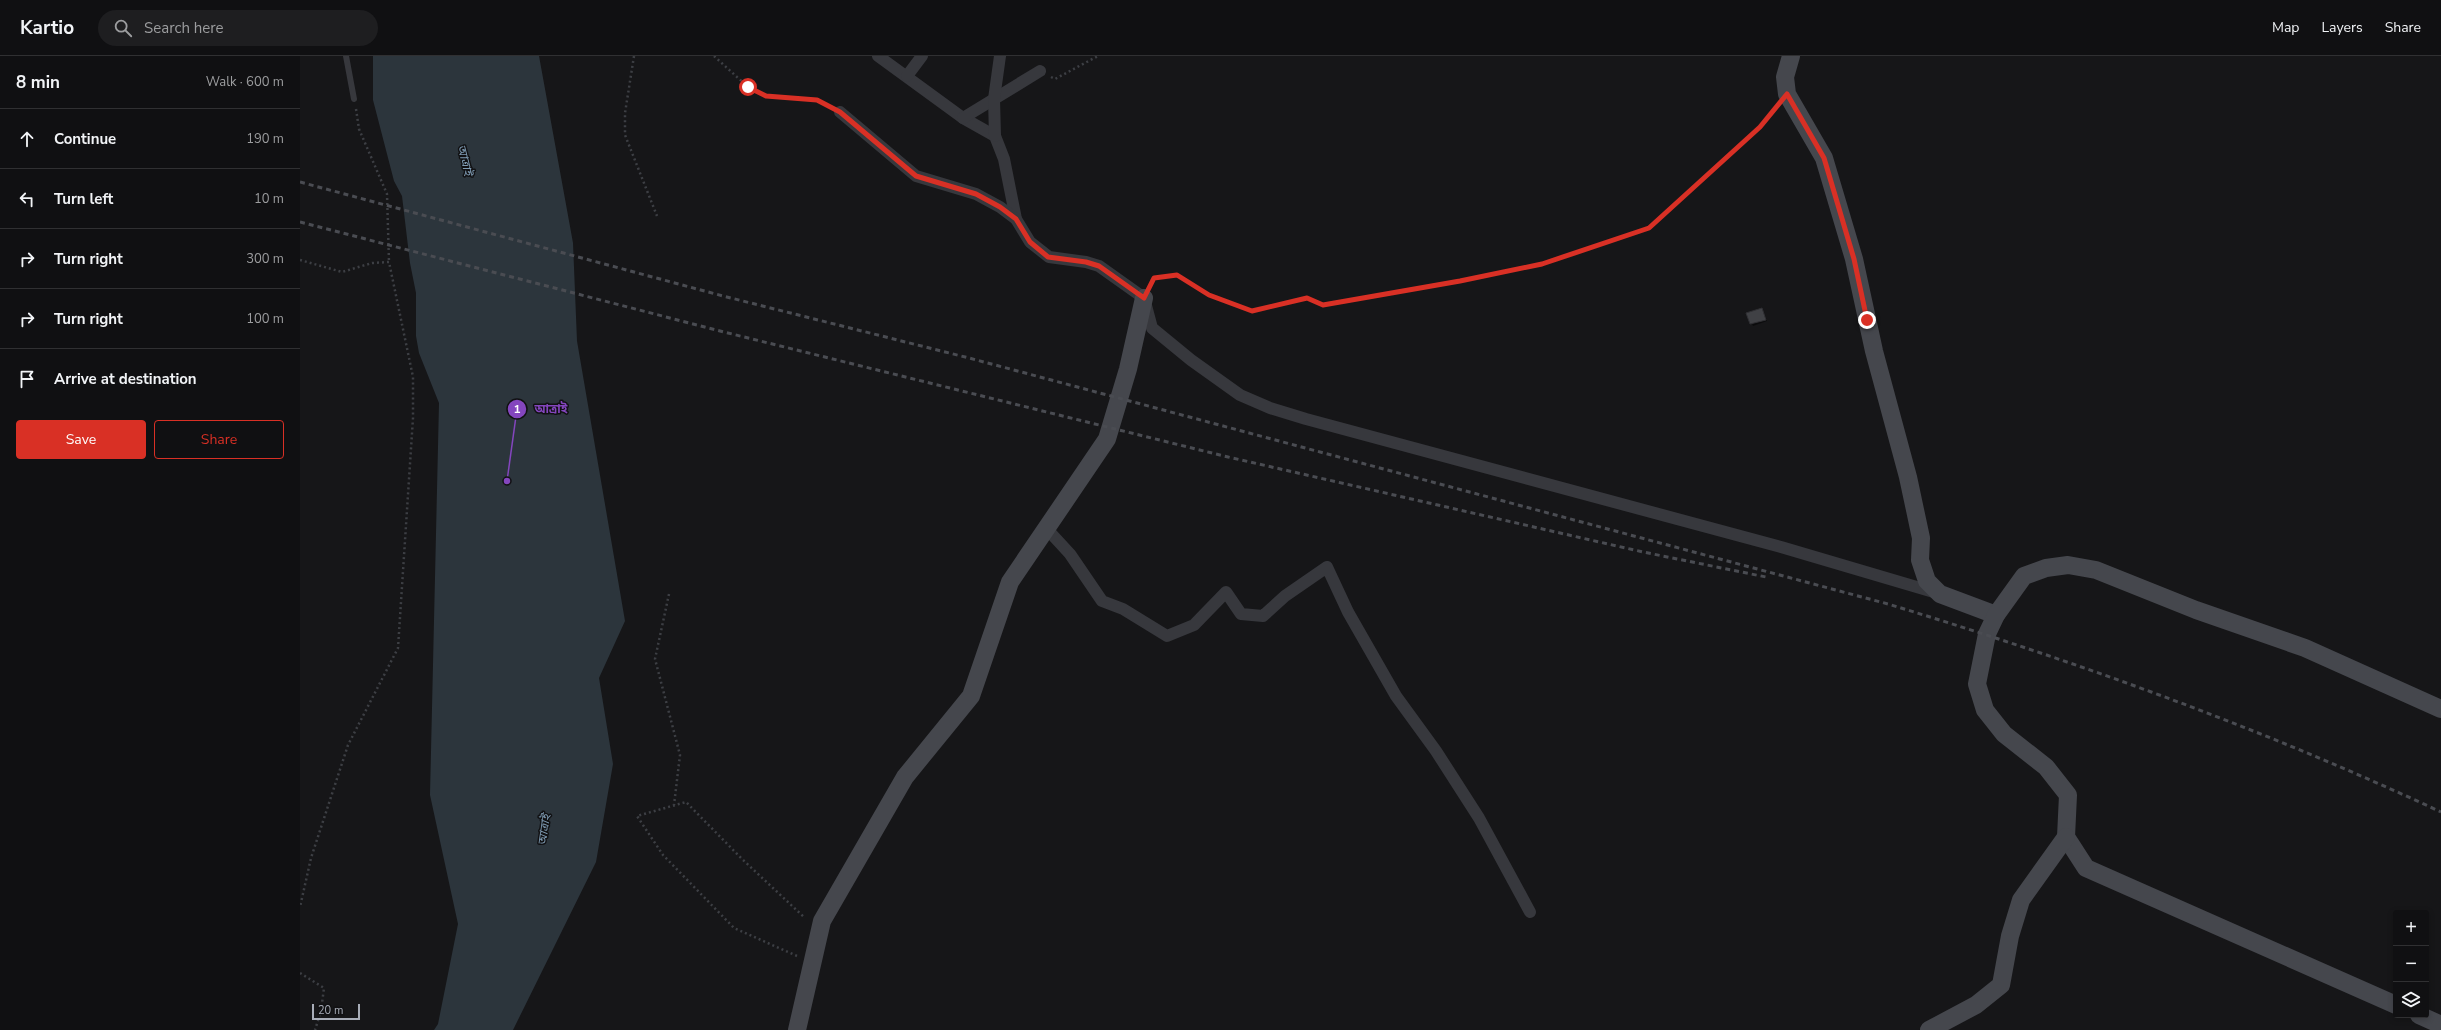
<!DOCTYPE html>
<meta charset="utf-8">
<style>
:root{--surface:#101012;--page:#1e1e20;--text:#f1f3f6;--muted:#9c9d9f;--line:#303032;--accent:#d93025}
body{margin:0;font-family:"Nunito Sans","Noto Sans Bengali",sans-serif;background:var(--page);color:var(--text)}
.controls{position:absolute;right:12px;bottom:12px;display:grid;overflow:hidden;border-radius:4px;box-shadow:0 2px 6px #0003}
.controls button{width:36px;height:36px;display:grid;place-items:center;padding:0;border:0;border-bottom:1px solid var(--line);background:var(--surface);color:var(--text);font:20px sans-serif}
.scale{position:absolute;left:12px;bottom:10px;width:48px;box-sizing:border-box;padding-left:4px;border:2px solid #a8adb8;border-top:0;font-size:11px;line-height:14px;white-space:nowrap;color:#a8adb8;-webkit-text-stroke:3px #111113;paint-order:stroke}
.stop{position:absolute;width:12px;height:12px;margin:-9px;border:3px solid #d93025;border-radius:50%;background:#fff}
.stop.end{background:#d93025;border-color:#fff;box-shadow:0 1px 4px #0008}
.list{margin:0;padding:0;list-style:none}
h2{display:flex;justify-content:space-between;align-items:center;height:52px;margin:0;padding:0 16px;font-size:17px}
h2 small{font-size:13px;font-weight:400;color:var(--muted)}
.list li{display:grid;grid-template-columns:26px 1fr auto;gap:12px;align-items:center;box-sizing:border-box;height:60px;padding:0 16px;border-top:1px solid var(--line)}
.list b{display:block;font-size:15px;white-space:nowrap}
.list em{font-size:13px;font-style:normal;color:var(--muted)}
.actions{display:flex;gap:8px;padding:12px 16px}
.actions a{flex:1;padding:9px 0;border:1px solid var(--accent);border-radius:4px;text-align:center;font-size:14px;color:var(--accent)}
.actions .main{background:var(--accent);color:#fff}
.icon{flex:none;width:22px;height:22px;fill:none;stroke:currentColor;stroke-width:2;stroke-linecap:round;stroke-linejoin:round}
.map{position:relative;flex:none;width:2141px;height:974px;overflow:hidden}
header{display:flex;align-items:center;gap:24px;box-sizing:border-box;height:56px;padding:0 20px;background:var(--surface);border-bottom:1px solid var(--line)}
header strong{font-size:19px}
nav{display:flex;gap:22px;margin-inline-start:auto;font-size:14px}
.search{width:280px;height:36px;background:var(--page);display:flex;align-items:center;gap:10px;box-sizing:border-box;padding:0 14px;border-radius:22px;color:var(--muted);font-size:15px}
main{display:flex}
aside{flex:1;background:var(--surface)}
.map>svg:first-child{display:block}
</style>
<header>
<strong>Kartio</strong>
<div class="search"><svg class="icon" aria-label="search" viewBox="0 0 24 24"><circle cx="10" cy="10" r="6"/><path d="M15 15l6 6"/></svg>Search here</div>
<nav><a>Map</a><a>Layers</a><a>Share</a></nav>
</header>
<main>
<aside>
<h2>8 min<small>Walk · 600 m</small></h2>
<ul class="list">
<li><svg class="icon" aria-label="ahead" viewBox="0 0 24 24"><path d="M12 20V5M6 11l6-6 6 6"/></svg><div><b>Continue</b></div><em>190 m</em></li>
<li><svg class="icon" aria-label="left" viewBox="0 0 24 24"><path d="M17 20v-9H6M10 6l-5 5 5 5"/></svg><div><b>Turn left</b></div><em>10 m</em></li>
<li><svg class="icon" aria-label="right" viewBox="0 0 24 24"><path d="M7 20v-9h11M14 6l5 5-5 5"/></svg><div><b>Turn right</b></div><em>300 m</em></li>
<li><svg class="icon" aria-label="right" viewBox="0 0 24 24"><path d="M7 20v-9h11M14 6l5 5-5 5"/></svg><div><b>Turn right</b></div><em>100 m</em></li>
<li><svg class="icon" aria-label="arrive" viewBox="0 0 24 24"><path d="M6 21V4h12l-3 4 3 4H6"/></svg><div><b>Arrive at destination</b></div></li>
</ul>
<div class="actions"><a class="main">Save</a><a>Share</a></div>
</aside>
<div class="map">
<svg width="2141" height="974" viewBox="0 0 2141 974">
<rect width="100%" height="100%" fill="#161618"/>
<path fill="#2c353c" d="M73,0h166l34,187 4,98 48,280 -26,57 14,86 -17,98 -83,168h-79l4,-6 20,-100 -28,-129 9,-392 -20,-50 -3,-17v-43l-6,-30 -8,-67 -8,-15 -21,-81z"/>
<path fill="#0007" d="M1462,253l5,12 -14,5 -5,-12z"/>
<path fill="#404145" stroke="#303034" d="M1462,252l4,12 -16,4 -4,-11z"/>
<g fill="none" stroke-linecap="round" stroke-linejoin="round">
<g stroke="#3d3f44" stroke-width="2.5" stroke-dasharray="2 3" stroke-linecap="butt">
<path d="M334,0l-9,57v22l32,81"/>
<path d="M414,0l34,31 18,9 51,4 12,6"/>
<path d="M751,21l4,2 43,-23"/>
<path d="M56,53l3,20 28,65 2,68"/>
<path d="M0,204l42,12 30,-9 17,-1 24,115v41l-15,230 -50,97 -37,113 -11,49"/>
<path d="M851,228l3,-6 23,-3 32,20 43,16 55,-13 16,7 137,-24 81,-17 108,-36 111,-101 16,-20"/>
<path d="M369,538l-14,65 25,96 -6,50"/>
<path d="M497,900l-63,-28 -71,-73 -26,-39 49,-14 56,57 63,59"/>
<path d="M0,917l24,15 -3,23 -6,19"/>
</g>
<path stroke="#37383d" stroke-width="6" d="M46,0l8,43"/>
<g stroke="#37383d" stroke-width="12">
<path d="M578,0l85,62 32,18 9,23 12,60 14,23 19,15 37,5 13,4 45,32 8,30 39,32 49,35 30,13 36,11 475,128 156,46"/>
<path d="M607,20l15,-20"/>
<path d="M540,56l76,64 60,18 24,13 16,12"/>
<path d="M663,62l77,-47"/>
<path d="M695,80l-1,-37 6,-43"/>
<path d="M747,473l23,25 32,47 21,8 44,27 27,-11 32,-33 15,22 22,2 22,-20 42,-29 21,45 48,84 40,55 43,67 51,94"/>
</g>
<g stroke="#45474d" stroke-width="18">
<path d="M1491,0l-6,21 2,17 37,64 30,101 20,92 34,126 13,61 -1,22 7,21 13,13 56,21"/>
<path d="M2096,949l-310,-137 -20,-31 2,-42 -22,-28 -42,-33 -19,-24 -8,-26 10,-50 9,-19 28,-39 22,-8 22,-3 28,5 100,40 109,38 136,61"/>
<path d="M2119,959l22,10"/>
<path d="M497,974l25,-109 83,-144 66,-81 39,-114 97,-143 21,-70 16,-71"/>
<path d="M1629,974l47,-25 25,-20 9,-49 11,-36 45,-63"/>
</g>
<g stroke="#4a4c52" stroke-width="3" stroke-dasharray="5 4" stroke-linecap="butt">
<path d="M0,126l423,114 246,62 919,246c190,58 373,124 553,208"/>
<path d="M0,166l424,110 504,125 415,95 123,25"/>
</g>
</g>
<g fill="none" stroke-linecap="round" stroke-linejoin="round">
<path stroke="#d93025" stroke-width="5" d="M448,31l18,9 51,4 23,12 76,64 60,18 24,13 16,12 14,23 18,15 38,5 13,4 45,32 10,-20 23,-3 32,20 43,16 55,-13 16,7 137,-24 82,-17 107,-36 111,-101 27,-33 37,64 30,101 13,61"/>
</g>
<g text-anchor="middle" dominant-baseline="central" stroke-width="3" stroke-linejoin="round" paint-order="stroke">
<g font-size="12" font-style="italic" fill="#7f9bb3" stroke="#111113">
<text transform="translate(165 104) rotate(76)">আত্রাই</text>
<text transform="translate(244 774) rotate(-82)">আত্রাই</text>
</g>
</g>
<path fill="none" stroke="#8446be" stroke-width="1.5" d="M207 425L217 353"/>
<g fill="#8446be" stroke="#111113" stroke-width="1.5">
<circle cx="207" cy="425" r="4"/>
<circle cx="217" cy="353" r="10"/>
</g>
<g font-size="12" text-anchor="middle" font-weight="bold" fill="#fff">
<text x="217" y="357">1</text>
</g>
<g font-size="12" text-anchor="middle" font-weight="bold" fill="#8446be" stroke="#111113" stroke-width="3" stroke-linejoin="round" paint-order="stroke">
<text x="251" y="357">আত্রাই</text>
</g>
</svg>
<div class="controls">
<button>+</button>
<button>−</button>
<button><svg class="icon" aria-label="layers" viewBox="0 0 24 24"><path d="M12 4l9 5-9 5-9-5zM3 14l9 5 9-5"/></svg></button>
</div>
<div class="scale">20 m</div>
<div class="stop" style="left:448px;top:31px"></div>
<div class="stop end" style="left:1567px;top:264px"></div>
</div>
</main>
